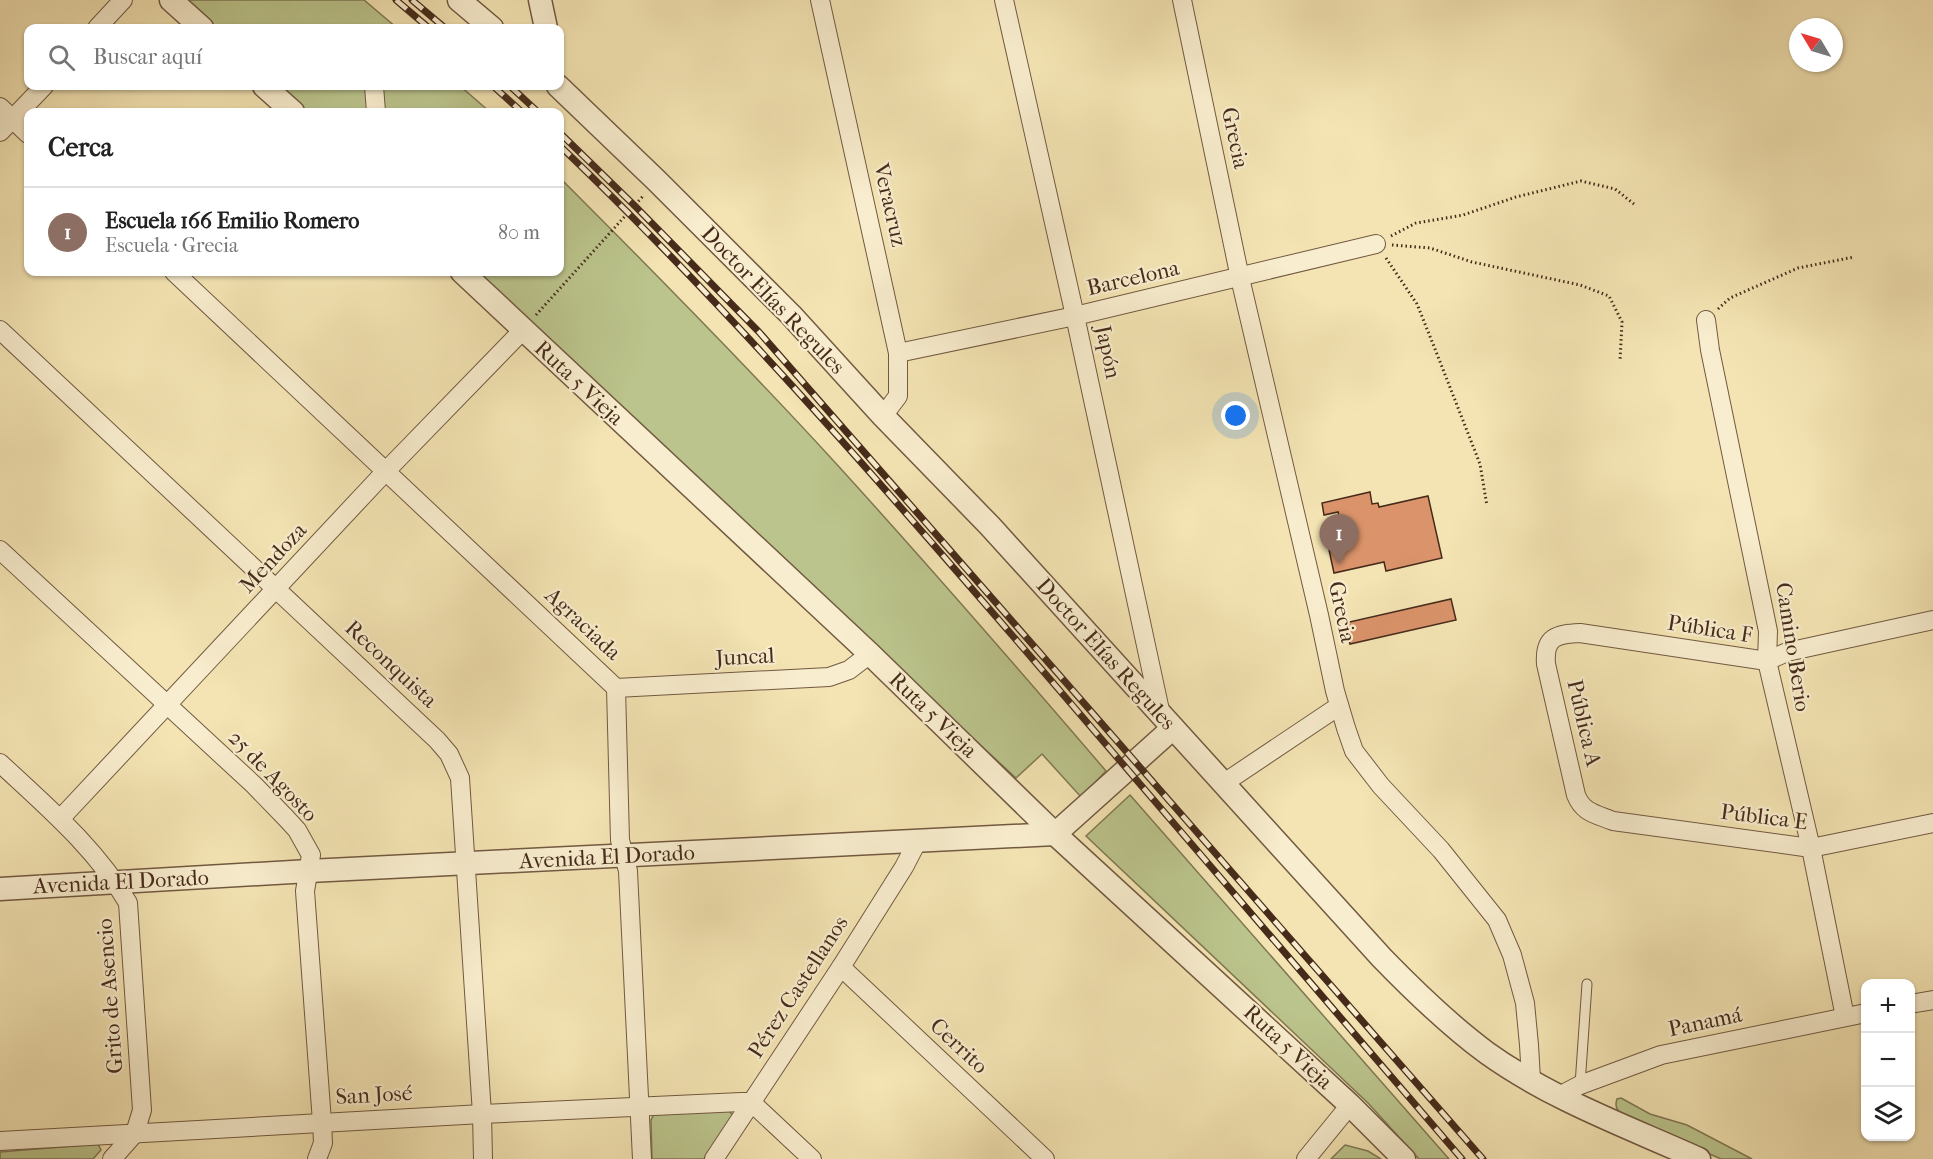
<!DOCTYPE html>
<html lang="es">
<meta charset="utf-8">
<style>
:root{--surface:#fff;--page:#f6f6f6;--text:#222;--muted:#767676;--line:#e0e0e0;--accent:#8f2418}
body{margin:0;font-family:"IM FELL French Canon",serif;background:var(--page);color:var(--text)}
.controls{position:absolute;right:18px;bottom:18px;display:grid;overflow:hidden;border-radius:12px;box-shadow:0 2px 4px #0004}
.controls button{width:54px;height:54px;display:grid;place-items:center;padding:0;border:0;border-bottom:2px solid var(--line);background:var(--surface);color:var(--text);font:30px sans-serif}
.compass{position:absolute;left:1789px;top:18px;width:54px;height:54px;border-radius:50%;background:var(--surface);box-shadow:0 2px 4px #0004;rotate:308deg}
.you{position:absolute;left:1236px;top:416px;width:21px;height:21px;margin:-15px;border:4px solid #fff;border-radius:50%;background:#1a73e8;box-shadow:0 0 0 9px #1a73e833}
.badge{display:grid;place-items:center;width:39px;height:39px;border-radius:50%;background:var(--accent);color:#fff;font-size:20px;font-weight:700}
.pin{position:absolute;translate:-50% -50px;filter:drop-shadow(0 2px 3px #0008)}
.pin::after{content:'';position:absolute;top:32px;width:21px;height:18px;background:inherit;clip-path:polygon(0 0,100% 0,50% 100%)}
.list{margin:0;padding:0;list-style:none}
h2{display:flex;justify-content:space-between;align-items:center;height:78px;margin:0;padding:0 24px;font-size:26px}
h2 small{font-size:20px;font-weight:400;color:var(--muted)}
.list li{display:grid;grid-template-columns:39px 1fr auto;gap:18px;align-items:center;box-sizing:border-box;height:90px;padding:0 24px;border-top:2px solid var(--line)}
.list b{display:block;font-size:22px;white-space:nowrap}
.list p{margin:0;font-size:20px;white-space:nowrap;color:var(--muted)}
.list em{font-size:20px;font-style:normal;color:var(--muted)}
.icon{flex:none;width:33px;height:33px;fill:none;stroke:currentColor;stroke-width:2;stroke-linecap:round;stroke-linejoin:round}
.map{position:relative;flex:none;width:1933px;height:1159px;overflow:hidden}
.search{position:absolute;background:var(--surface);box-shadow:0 2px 4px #0004;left:24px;top:24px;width:540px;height:66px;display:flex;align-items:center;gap:15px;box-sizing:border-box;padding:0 21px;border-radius:12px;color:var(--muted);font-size:22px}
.panel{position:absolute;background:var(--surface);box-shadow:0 2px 4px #0004;left:24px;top:108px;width:540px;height:168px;border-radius:12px}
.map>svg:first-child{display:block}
</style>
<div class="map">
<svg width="1933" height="1159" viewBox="0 0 1933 1159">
<rect width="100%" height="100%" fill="#f4e4b3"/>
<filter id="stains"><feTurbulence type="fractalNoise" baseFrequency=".00333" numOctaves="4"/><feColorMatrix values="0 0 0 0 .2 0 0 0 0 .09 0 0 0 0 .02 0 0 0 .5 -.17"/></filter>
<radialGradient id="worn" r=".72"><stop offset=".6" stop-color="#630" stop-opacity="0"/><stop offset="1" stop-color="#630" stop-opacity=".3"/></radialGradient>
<g fill="#bbc48c" stroke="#807854" stroke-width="1.5">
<path d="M179,0h185l33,28h-187z"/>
<path d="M270,86h190l30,26h-191z"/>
<path d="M560,178c92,92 183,184 271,280 94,103 185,208 275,313l-25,26 -39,-43 -26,24 -548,-506h92z"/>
<path d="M1130,795l319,364h-30l-51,-56 -282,-267z"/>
<path d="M1621,1098l29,16 37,11 65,34h-31l-96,-42c-7,-6 -11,-9 -8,-18z"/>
<path d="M729,1111l4,4 -29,44h-52l-1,-39 3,-6z"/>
<path d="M98,1144l3,6 -8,9h-93v-7z"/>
<path d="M1345,1145l23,6 13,8h-50z"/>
</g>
<g fill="#da936a" stroke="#462b1b" stroke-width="1.5">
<path d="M1370,492l2,12 6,-1 1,4 49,-11 14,62 -56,13 -2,-9 -50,11 -6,-28 17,-4 -7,-29 -14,3 -2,-12z"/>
<path d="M1451,599l5,21 -106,24 -5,-21z"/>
</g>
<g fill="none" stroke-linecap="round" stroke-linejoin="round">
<g stroke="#725941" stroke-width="11">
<path id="service" d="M1580,1085l7,-101"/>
</g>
<g stroke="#725941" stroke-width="20">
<g id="minor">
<path d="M820,0l78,353v43l-15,20"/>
<path d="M1004,0l71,316 86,399"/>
<path d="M1182,0l58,278 79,337 16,76 11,37 8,23 27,35 60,64 56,70 15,35 13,48 4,42 2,34"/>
<path d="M97,28l26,-28"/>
<path d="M374,86l2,26"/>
<path d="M0,107l28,27"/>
<path d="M0,132l44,-46"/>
<path d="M174,272l442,416 4,152 8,31 14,288"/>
<path d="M1706,320l4,30 58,281 -1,30 44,187 34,169"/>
<path d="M0,330l437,410 12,14 11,24 22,336 1,45"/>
<path d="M898,353l177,-37 301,-72"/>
<path d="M0,550l254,235 32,33 11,12 14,25 -6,36 17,231 1,21 -6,16"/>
<path d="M1933,620l-146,32 -20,9 -187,-28c-24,1 -36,4 -34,31l30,131c7,18 20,19 37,26l198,27 122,-25"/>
<path d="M616,688l213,-11 20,-7 21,-16"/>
<path d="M0,763c46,43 96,85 128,140l14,207 -7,23 -23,26"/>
<path d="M1224,783l115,-77"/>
<path d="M60,819l325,-347 138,-142"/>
<path d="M841,967l204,192"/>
<path d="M1910,1004l23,-4"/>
<path d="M1559,1096l21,-11 81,-30 205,-42"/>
<path d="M0,1141l482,-27 259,-12h10l61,57"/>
<path d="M714,1159l127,-192 63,-100 14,-27"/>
<path d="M1306,1159l44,-54"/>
</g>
</g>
<g stroke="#725941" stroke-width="25">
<g id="tertiary">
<path d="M171,0l31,28"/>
<path d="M459,0l33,28"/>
<path d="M540,0l6,28"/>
<path d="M264,86l29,26"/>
<path d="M558,86l99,95 134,134 92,101 107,110 392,432c33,34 67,67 105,95 64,46 141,74 212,106"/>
<path d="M462,272l408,382 185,180 295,271 54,54"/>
<path d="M0,889l309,-18 746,-37 118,-106"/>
</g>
</g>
<g stroke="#462b1b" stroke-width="3" stroke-dasharray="1.5 3" stroke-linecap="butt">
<path d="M1391,236l25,-13 47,-8 53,-18 65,-16 34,8 19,15"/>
<path d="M1392,245l38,3 42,14 108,23 29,11 13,26 -2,39"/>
<path d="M1386,258l31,46 18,45 45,115 7,42"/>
<path d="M1718,309l12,-11 68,-30 56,-11"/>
<path d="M536,315l108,-120"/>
</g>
<use href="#service" stroke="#f8edce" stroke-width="9"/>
<use href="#minor" stroke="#f8edce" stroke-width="18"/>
<use href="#tertiary" stroke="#f8edce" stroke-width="22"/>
<g stroke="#462b1b" stroke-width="7">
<g id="rail">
<path d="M396,0l33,28"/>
<path d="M412,0l33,28"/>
<path d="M493,86l29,26"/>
<path d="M510,86l28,26"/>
<path d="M560,133l74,72 125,127 724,827"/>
<path d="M560,146c162,155 311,326 458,496 148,172 296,345 444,517"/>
</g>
</g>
<use href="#rail" stroke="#f8edce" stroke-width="4.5" stroke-dasharray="14" stroke-linecap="butt"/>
</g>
<g text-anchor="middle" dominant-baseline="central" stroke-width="4.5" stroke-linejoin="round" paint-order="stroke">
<g font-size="22" fill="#462b1b" stroke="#f8edce">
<text transform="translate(1235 138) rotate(78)">Grecia</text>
<text transform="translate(890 205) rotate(77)">Veracruz</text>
<text transform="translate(1133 278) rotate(-13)">Barcelona</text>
<text transform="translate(773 300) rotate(46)">Doctor Elías Regules</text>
<text transform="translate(1108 352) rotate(78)">Japón</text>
<text transform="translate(579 383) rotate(43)">Ruta 5 Vieja</text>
<text transform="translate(273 558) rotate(-47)">Mendoza</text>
<text transform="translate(1342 612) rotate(78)">Grecia</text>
<text transform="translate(583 624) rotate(43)">Agraciada</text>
<text transform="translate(1710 629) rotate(9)">Pública F</text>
<text transform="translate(1793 647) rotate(81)">Camino Berio</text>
<text transform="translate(1106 654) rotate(48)">Doctor Elías Regules</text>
<text transform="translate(745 657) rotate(-3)">Juncal</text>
<text transform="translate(391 664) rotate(43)">Reconquista</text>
<text transform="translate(933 715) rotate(44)">Ruta 5 Vieja</text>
<text transform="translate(1584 723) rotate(77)">Pública A</text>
<text transform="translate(273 776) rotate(46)">25 de Agosto</text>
<text transform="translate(1764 817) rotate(7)">Pública E</text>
<text transform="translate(607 857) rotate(-3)">Avenida El Dorado</text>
<text transform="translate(121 882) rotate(-3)">Avenida El Dorado</text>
<text transform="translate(798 987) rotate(-57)">Pérez Castellanos</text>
<text transform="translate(110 996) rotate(-94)">Grito de Asencio</text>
<text transform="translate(1705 1022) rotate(-12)">Panamá</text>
<text transform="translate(959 1046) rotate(43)">Cerrito</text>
<text transform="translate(1288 1047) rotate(43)">Ruta 5 Vieja</text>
<text transform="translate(374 1095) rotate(-3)">San José</text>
</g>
</g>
<rect width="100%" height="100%" filter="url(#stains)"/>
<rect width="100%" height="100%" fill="url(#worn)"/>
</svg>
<div class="controls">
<button>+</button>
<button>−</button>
<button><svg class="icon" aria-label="layers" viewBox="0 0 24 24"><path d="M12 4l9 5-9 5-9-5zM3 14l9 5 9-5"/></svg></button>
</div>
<svg class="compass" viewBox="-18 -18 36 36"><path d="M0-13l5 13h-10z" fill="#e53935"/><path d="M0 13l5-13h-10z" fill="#767676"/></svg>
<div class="you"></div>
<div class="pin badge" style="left:1339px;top:564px;background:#8d6e63">1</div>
<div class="search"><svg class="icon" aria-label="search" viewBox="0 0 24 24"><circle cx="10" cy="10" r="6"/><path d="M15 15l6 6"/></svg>Buscar aquí</div>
<section class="panel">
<h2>Cerca<small></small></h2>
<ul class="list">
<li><span class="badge" style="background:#8d6e63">1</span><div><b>Escuela 166 Emilio Romero</b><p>Escuela · Grecia</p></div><em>80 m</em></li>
</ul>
</section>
</div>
